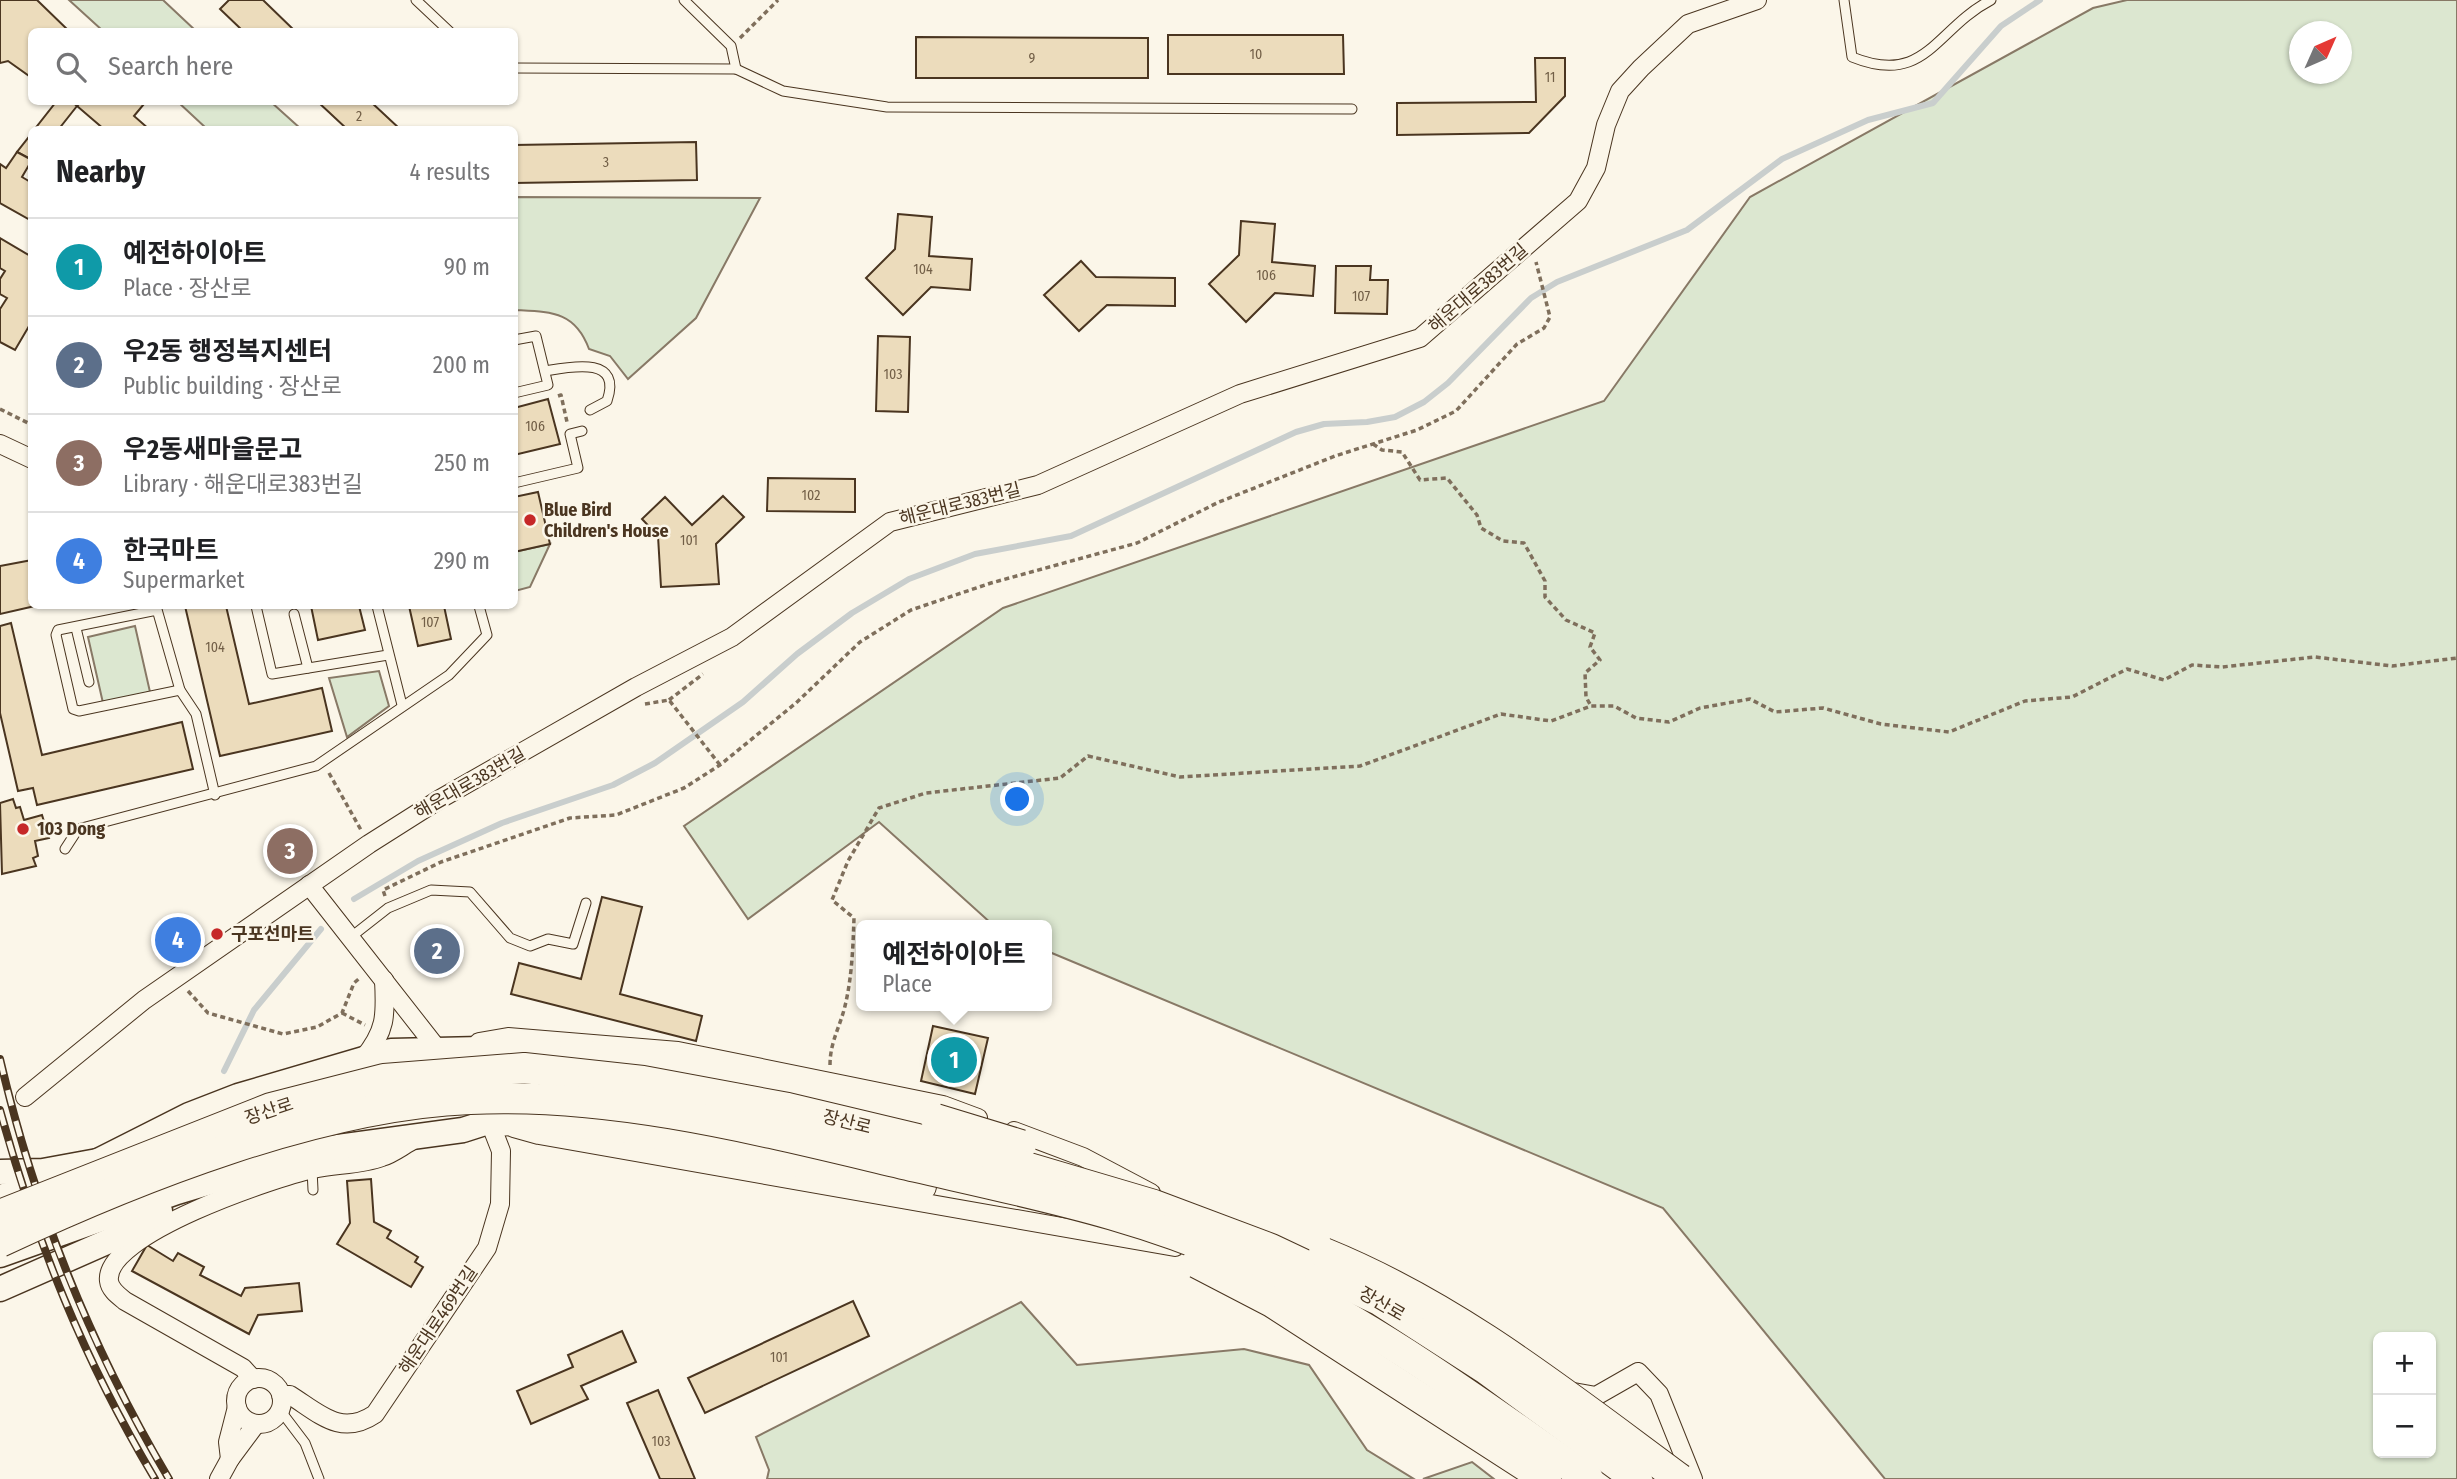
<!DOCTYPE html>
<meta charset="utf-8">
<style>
:root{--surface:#fff;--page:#f6f6f6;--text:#202124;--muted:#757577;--line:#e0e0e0;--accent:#1a73e8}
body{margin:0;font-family:"Fira Sans Condensed","Noto Sans KR",sans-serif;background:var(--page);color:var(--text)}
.controls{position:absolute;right:21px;bottom:21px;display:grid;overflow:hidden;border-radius:10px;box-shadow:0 2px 5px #0004}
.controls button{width:63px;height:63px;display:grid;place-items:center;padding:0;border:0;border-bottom:2px solid var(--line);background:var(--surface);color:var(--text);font:35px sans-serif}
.compass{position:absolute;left:2289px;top:21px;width:63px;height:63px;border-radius:50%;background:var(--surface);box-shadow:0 2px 5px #0004;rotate:45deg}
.you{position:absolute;left:1018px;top:800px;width:24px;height:24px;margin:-18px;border:5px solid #fff;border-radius:50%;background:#1a73e8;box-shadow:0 0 0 10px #1a73e833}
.badge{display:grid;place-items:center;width:46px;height:46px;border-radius:50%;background:var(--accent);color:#fff;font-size:23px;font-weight:700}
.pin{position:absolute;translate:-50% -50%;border:4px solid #fff;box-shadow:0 2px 7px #0006}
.popup{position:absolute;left:856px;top:920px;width:196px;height:91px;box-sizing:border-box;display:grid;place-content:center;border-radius:10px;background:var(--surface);filter:drop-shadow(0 2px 5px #0005);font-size:23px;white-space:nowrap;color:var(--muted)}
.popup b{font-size:26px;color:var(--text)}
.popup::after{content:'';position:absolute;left:50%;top:100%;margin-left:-14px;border:14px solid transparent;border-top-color:var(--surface)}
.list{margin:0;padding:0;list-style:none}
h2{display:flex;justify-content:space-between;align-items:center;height:91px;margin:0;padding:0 28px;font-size:30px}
h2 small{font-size:23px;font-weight:400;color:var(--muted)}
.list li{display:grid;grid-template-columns:46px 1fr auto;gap:21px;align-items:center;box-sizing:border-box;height:98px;padding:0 28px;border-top:2px solid var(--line)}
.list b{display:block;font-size:26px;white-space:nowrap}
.list p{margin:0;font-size:23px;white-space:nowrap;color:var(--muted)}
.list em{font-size:23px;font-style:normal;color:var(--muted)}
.icon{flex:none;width:38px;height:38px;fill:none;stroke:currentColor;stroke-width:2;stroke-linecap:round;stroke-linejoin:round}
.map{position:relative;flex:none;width:2457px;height:1479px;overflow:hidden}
.search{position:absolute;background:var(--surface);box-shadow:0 2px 5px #0004;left:28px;top:28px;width:490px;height:77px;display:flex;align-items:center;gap:18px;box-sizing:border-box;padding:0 24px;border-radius:10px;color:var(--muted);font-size:26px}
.panel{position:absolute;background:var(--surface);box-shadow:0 2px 5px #0004;left:28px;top:126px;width:490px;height:483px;border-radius:10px}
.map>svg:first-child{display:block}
</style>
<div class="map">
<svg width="2457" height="1479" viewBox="0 0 2457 1479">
<rect width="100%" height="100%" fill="#fbf6e9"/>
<g fill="#dce7d0" stroke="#887966" stroke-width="2" fill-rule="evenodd">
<path d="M69,0h94l33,31h-93z"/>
<path d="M2127,0h330v1479h-572l-222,-271 -616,-257v-26h-54l-114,-103 -131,97 -64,-93 319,-218 601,-207 146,-204 343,-189zM2300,32h42v42h-42zM2431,1337v116h-53v-116z"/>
<path d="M178,102h93l30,27h-94z"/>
<path d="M514,197h1l245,1 -64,120 -68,61 -18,-23 -21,-7c-14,-38 -38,-37 -74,-39z"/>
<path d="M550,544l-20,43 -15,4 -1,-39z"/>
<path d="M135,626l15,66 -47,11 -15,-66z"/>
<path d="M379,671l10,35 -42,31 -18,-59z"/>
<path d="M1021,1302l56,63 167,-16 65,16 58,85 47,29h-647l2,-9 -13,-33z"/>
<path d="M1472,1462l22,17h-71z"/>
</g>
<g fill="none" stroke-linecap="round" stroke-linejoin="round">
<g stroke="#c9cecd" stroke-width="6">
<path d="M354,899l64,-38 84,-38 111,-38 42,-22 88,-61 54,-48 55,-41 57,-34 66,-25 96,-18 225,-104 28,-8 43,-2 28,-5 29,-15 24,-19 83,-85 26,-16 130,-52 95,-71 86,-39 65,-17 68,-77 39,-26"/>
<path d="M224,1071l30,-61 67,-81"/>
</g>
</g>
<g fill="#ecdcbc" stroke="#4a3520" stroke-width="2">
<path d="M0,0h37l33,32h-38v46l-24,-17 -8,2z"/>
<path d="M229,0h34l33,32h-52l-24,-23z"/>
<path d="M1168,35h175l1,39h-176z"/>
<path d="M916,37l232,1v40h-232z"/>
<path d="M1535,58h30v38l-36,37 -132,2v-32l139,-1z"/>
<path d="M56,102h16l5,4 -19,24h-24z"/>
<path d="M81,102h60l3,2 -10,12 16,14h-45l-28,-24z"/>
<path d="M318,102h53l30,28h-53z"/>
<path d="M32,133v27l-15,-8z"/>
<path d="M696,142l1,38 -183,3v-38z"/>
<path d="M17,152l15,8 -10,17 10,6v38l-32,-18v-39l6,4z"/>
<path d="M898,214l34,3 -3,39 43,3 -2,31 -39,-3 -28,28 -37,-37 29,-29z"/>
<path d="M1241,221l34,3 -3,38 43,4 -2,30 -38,-3 -29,29 -37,-38 30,-29z"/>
<path d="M0,238l32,19v64l-17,29 -15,-8v-33l7,-11 -7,-4v-15l5,-8 -5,-3z"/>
<path d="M1081,261l15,16 79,1v28l-68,-1 -28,26 -35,-36z"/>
<path d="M1336,266h35l-1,14h18l-1,34 -52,-1z"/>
<path d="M878,336l32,1 -2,75 -32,-1z"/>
<path d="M548,399l12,45 -46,11v-47z"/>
<path d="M768,478l87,1v33l-88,-1z"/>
<path d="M538,492l12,52 -36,8v-55z"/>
<path d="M723,496l21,21 -28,27 3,40 -58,3 -3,-51 -16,-17 23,-22 27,28z"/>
<path d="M32,560v46h3l-35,8v-48z"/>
<path d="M185,606h41l23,98 73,-16 10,43 -112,25z"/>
<path d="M311,606h48l6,24 -47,10z"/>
<path d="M409,606h35l7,33 -33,7z"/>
<path d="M11,623l31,132 140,-33 11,47 -156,36 -4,-17 -15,3 -18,-78v-87z"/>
<path d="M13,799l3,9 4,-1 4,13 18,-5 7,23 -14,3 3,15 -5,2 3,8 -34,8 -2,-71z"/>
<path d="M602,897l40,10 -22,87 82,22 -6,25 -185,-47 8,-31 62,16z"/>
<path d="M933,1026l55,12 -13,56 -54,-13z"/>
<path d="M371,1179l3,43 17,9 -4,7 31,19 -3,5 8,5 -12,20 -74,-43 13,-21 -3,-42z"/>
<path d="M147,1245l26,16 5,-8 26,14 -4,8 41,21 4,-8 54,-5 3,28 -44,4 -9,19 -117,-63z"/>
<path d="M853,1301l16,35 -164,77 -17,-35z"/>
<path d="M622,1331l14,31 -55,24 7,13 -57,25 -14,-33 56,-24 -5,-12z"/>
<path d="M658,1390l37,89h-35l-33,-76z"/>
</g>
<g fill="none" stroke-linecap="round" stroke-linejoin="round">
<g stroke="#4a3520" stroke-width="11">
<g id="service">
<path d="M416,0l34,32"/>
<path d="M684,0l47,46 5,23"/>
<path d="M1844,0l8,57c74,30 83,-28 139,-57"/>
<path d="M514,68l222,1 47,22 104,16 465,2"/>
<path d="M514,340l22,-4 12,49 -34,8"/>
<path d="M545,371c24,-4 78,-16 62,30l-17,9"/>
<path d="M514,483l64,-15 -8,-34 12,-3"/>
<path d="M156,606l24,84 -101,21 -6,-2 -17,-74 2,-5 99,-20"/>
<path d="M256,606l16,68 116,-19"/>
<path d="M377,606l25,99"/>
<path d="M294,614l14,54"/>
<path d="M76,628l13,54"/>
<path d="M180,690l16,24 19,81"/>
<path d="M65,849l13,-20 238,-63 133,-91 38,-40 -8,-29"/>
<path d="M351,937l37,-29 43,-18 39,2 40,46 20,8 18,-7 25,5 13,-41"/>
<path d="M312,1169l1,21"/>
<path d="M280,1410l25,33 14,36"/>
</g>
</g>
<g stroke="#4a3520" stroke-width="20">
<g id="minor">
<path d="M0,444l32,15"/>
<path d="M309,885l134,171"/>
<path d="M479,1042l29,-5 170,14 265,54 35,13"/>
<path d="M363,1059c23,-28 23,-43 21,-79"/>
<path d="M25,1097l119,-97 225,-156 71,-45 196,-112 96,-50 158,-115 148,-37 202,-91 180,-56 158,-137 18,-33 10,-43 14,-34 21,-23 47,-44 69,-24"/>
<path d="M514,1128l25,7 636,112"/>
<path d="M1014,1131l69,26 68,36"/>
<circle cx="259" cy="1401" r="23"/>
<path d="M253,1379l-10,-11 -118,-67c-6,-5 -15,-11 -16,-20 -6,-47 168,-104 204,-112 22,-5 48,-4 69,-12 10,-3 19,-10 28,-15"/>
<path d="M1568,1391l28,5 42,-24 21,22 34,85"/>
<path d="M281,1395h9c30,19 51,42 85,19l112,-166 13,-44 1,-53 -14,-36"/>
<path d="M230,1459l-2,-17 9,-35"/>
<path d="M219,1479l11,-20 26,-35"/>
</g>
</g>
<g stroke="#4a3520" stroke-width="27">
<g id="secondary">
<path d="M86,1167l103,-52 49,-19 153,-45 90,-2 92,5"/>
<path d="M0,1172l43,-1 60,-11"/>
<path d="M0,1197l43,-11"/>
<path d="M0,1255l177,-63 139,-42 147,-20 28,-9"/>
<path d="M0,1289l109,-48 51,-30"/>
</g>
</g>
<g stroke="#4a3520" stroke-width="32">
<g id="trunk">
<path d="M573,1054l163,24 200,41"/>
<path d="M491,1121l45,-2 81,7 304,60"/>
</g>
</g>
<g stroke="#7f6f5c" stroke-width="3.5" stroke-dasharray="5 3.5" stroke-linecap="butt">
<path d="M740,38l38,-38"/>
<path d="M558,396l3,-1 6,27"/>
<path d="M0,409l32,16"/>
<path d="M1373,444l9,6 20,2 18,28 27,-2 30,37 4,13 22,13 21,2 21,38v16l21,23 29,13 -5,14 10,13 -15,13 1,24 5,9"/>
<path d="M669,700l34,-26"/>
<path d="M645,704l24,-4 51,65"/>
<path d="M329,773l32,57"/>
<path d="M385,896l-2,-6 58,-28 129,-44 46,-3 68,-27 36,-23 76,-62 64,-61 51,-32 80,-27 146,-40 82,-41 116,-46 82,-26 39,-19 61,-67 27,-16 6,-11 -14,-55"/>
<path d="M188,991l20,22 75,21 34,-7 25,-14 12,-30 7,-6"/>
<path d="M342,1013l23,12"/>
<path d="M830,1065c0,-23 10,-38 15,-59 7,-29 8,-59 9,-88l-22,-18 16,-39 31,-53 47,-15 134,-15 28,-22 92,21 180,-11 141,-52 50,7 40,-15h23l22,12 33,4 31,-14 50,-9 25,13 48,-4 58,16 68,8 76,-31 47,-4 55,-28 37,11 28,-15 30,2 93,-10 77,9 65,-8"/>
</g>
<use href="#service" stroke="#fbf6e9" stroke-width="9"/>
<use href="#minor" stroke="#fbf6e9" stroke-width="18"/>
<use href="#secondary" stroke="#fbf6e9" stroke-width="24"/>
<use href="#trunk" stroke="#fbf6e9" stroke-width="30"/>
<g stroke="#4a3520" stroke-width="8">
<g id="rail">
<path d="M0,1059c35,150 90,287 169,420"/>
<path d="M0,1110c37,134 84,250 155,369"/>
</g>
</g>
<use href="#rail" stroke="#fbf6e9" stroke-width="5" stroke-dasharray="16" stroke-linecap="butt"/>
<g stroke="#4a3520" stroke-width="32" stroke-linecap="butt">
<g id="trunk-bridge">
<path d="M936,1119l85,26"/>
<path d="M0,1215l271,-107 113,-29 140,-11 119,13 145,27 197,47 169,50 117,44 108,51 107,69 151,110"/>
<path d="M0,1242c136,-64 320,-137 470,-143 150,-7 301,34 446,68 118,27 240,51 349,106 115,57 219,132 323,206"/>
<path d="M1324,1253c133,54 242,142 356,226"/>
<path d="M1197,1263l75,39 274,177"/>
</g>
</g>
<use href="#trunk-bridge" stroke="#fbf6e9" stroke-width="30"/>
</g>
<g fill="#c62828" stroke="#fbf6e9" stroke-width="2.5">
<circle cx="530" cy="520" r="7"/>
<circle cx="23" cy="829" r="7"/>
<circle cx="217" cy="934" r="7"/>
</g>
<g text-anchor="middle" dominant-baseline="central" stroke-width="5" stroke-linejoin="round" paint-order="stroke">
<g font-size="14" fill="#725f47">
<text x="1256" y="54">10</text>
<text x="1032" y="58">9</text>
<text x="1550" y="77">11</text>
<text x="359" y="116">2</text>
<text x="606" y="162">3</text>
<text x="923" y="269">104</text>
<text x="1266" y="275">106</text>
<text x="1361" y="296">107</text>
<text x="893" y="374">103</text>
<text x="535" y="426">106</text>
<text x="811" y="495">102</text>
<text x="689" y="540">101</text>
<text x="430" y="622">107</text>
<text x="215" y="647">104</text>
<text x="779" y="1357">101</text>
<text x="661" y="1441">103</text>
</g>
<g font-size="18" fill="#4a3520" stroke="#fbf6e9">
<text transform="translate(1478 288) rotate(-41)">해운대로383번길</text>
<text transform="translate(960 504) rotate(-14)">해운대로383번길</text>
<text transform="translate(470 783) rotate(-30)">해운대로383번길</text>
<text transform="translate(269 1111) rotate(-18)">장산로</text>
<text transform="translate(847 1122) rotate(14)">장산로</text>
<text transform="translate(1382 1304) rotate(30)">장산로</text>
<text transform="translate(438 1320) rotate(-56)">해운대로469번길</text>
</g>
<g font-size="18" font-weight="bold" fill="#4a3520" stroke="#fbf6e9" text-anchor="start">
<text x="544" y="510">Blue Bird<tspan x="544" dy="21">Children's House</tspan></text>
<text x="37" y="829">103 Dong</text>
<text x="231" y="934">구포선마트</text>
</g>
</g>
</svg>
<div class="controls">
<button>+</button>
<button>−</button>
</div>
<svg class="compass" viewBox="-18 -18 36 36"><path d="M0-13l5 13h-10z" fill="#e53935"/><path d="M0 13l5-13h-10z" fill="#757577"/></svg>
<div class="you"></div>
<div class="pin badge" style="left:954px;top:1060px;background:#0f9aa8">1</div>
<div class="popup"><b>예전하이아트</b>Place</div>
<div class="pin badge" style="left:437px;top:951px;background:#5c6f8a">2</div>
<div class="pin badge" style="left:290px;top:851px;background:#8d6e63">3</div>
<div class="pin badge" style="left:178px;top:940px;background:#3f7fe0">4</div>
<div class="search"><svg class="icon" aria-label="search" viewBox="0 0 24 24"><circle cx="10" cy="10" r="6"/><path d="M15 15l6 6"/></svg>Search here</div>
<section class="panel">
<h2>Nearby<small>4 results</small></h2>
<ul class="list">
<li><span class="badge" style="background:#0f9aa8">1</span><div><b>예전하이아트</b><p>Place · 장산로</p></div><em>90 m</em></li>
<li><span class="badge" style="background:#5c6f8a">2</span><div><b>우2동 행정복지센터</b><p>Public building · 장산로</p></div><em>200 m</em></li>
<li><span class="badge" style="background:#8d6e63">3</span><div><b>우2동새마을문고</b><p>Library · 해운대로383번길</p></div><em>250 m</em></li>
<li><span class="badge" style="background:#3f7fe0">4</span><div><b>한국마트</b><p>Supermarket</p></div><em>290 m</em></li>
</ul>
</section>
</div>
